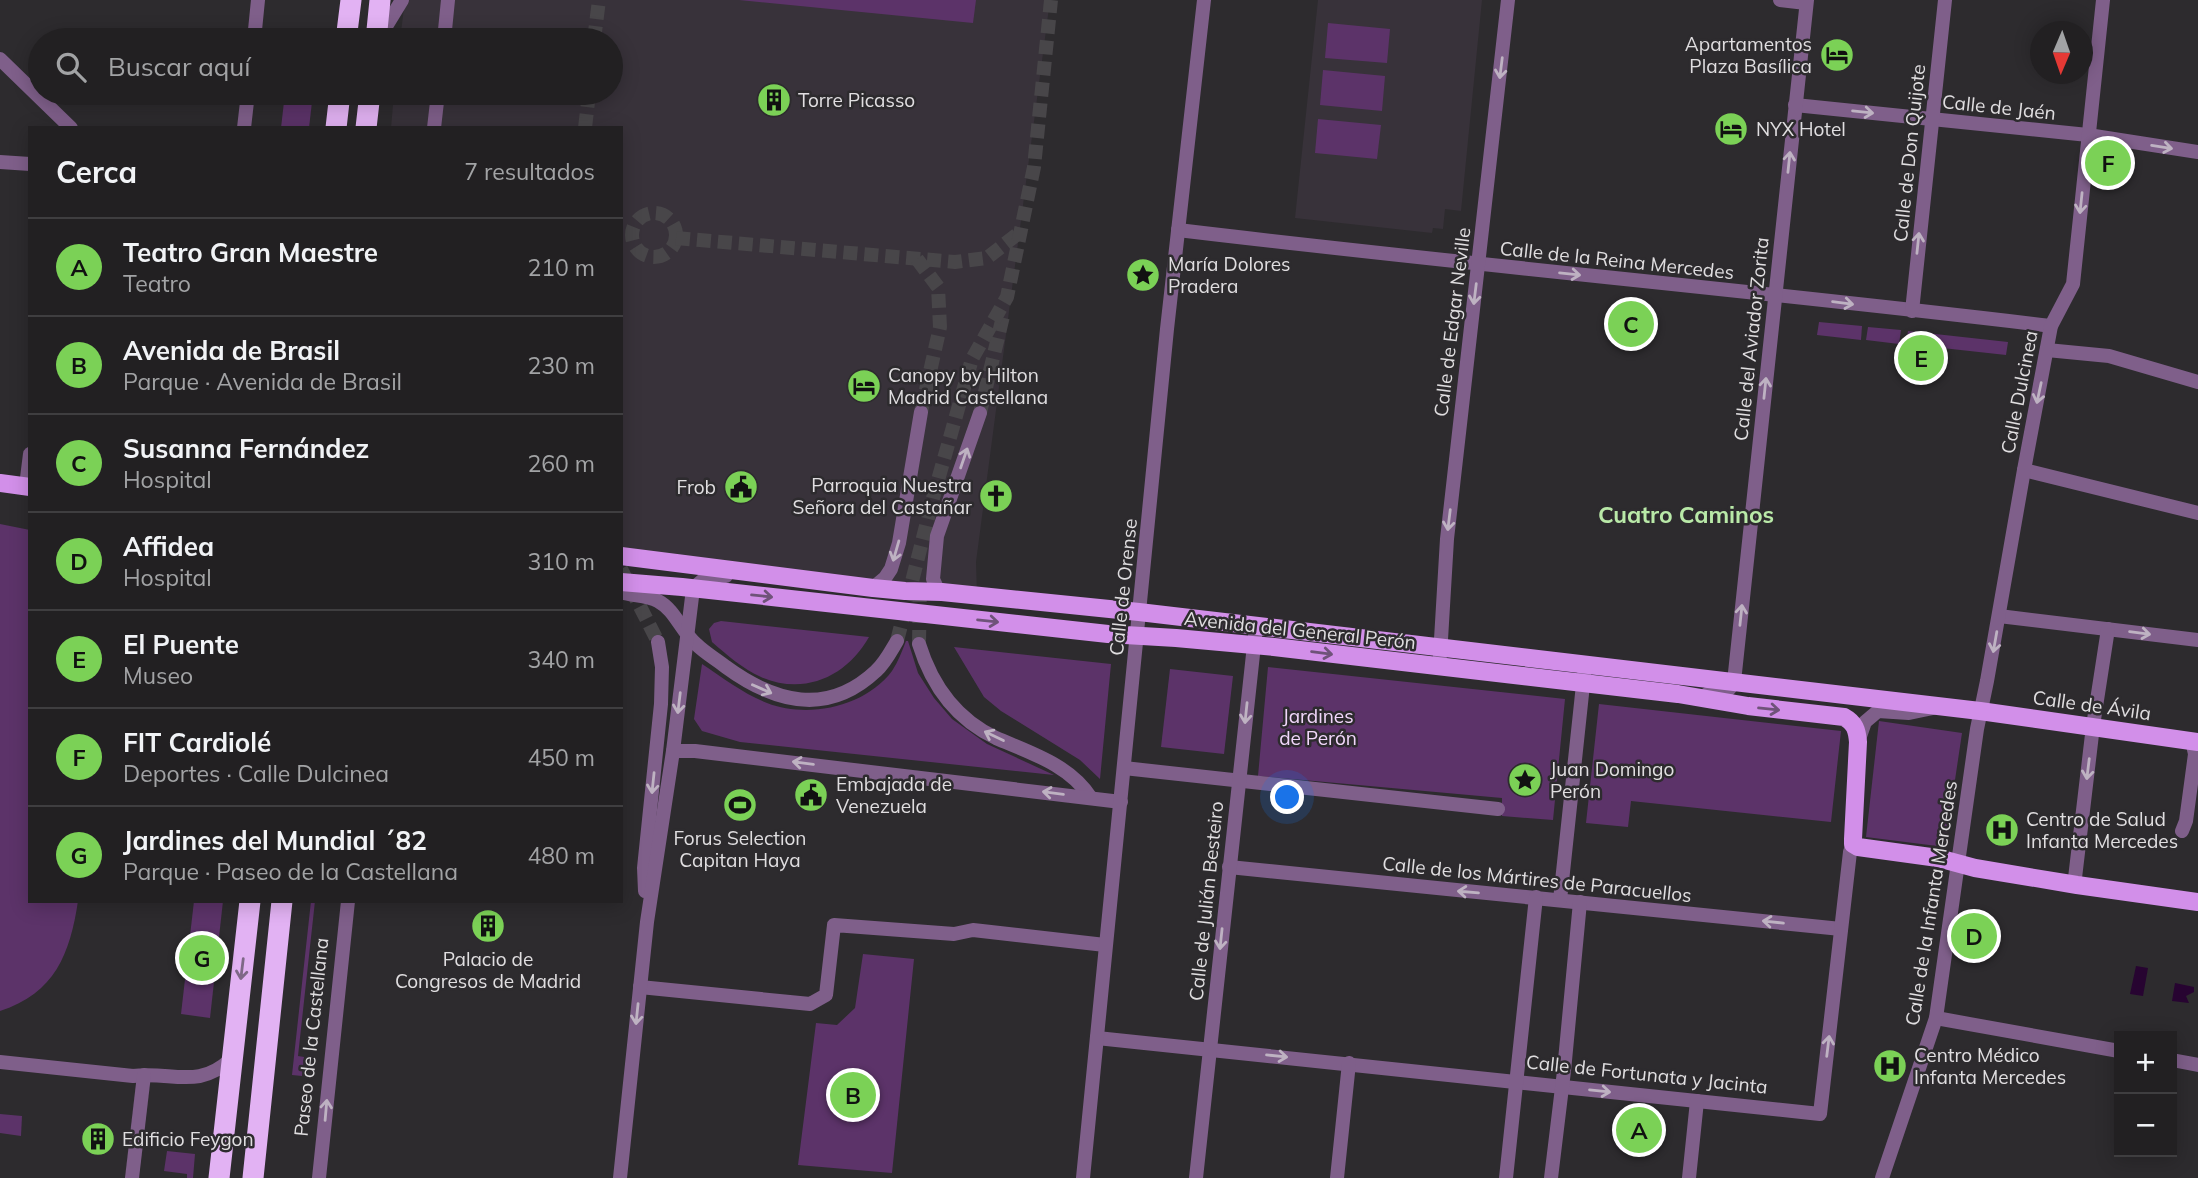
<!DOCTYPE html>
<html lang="es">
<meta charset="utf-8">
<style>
:root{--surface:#222022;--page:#2e2d2f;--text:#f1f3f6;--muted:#a2a3a5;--line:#3f3e40;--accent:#7bd156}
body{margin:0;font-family:Mulish,sans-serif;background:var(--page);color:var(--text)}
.controls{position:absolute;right:21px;bottom:21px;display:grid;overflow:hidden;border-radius:0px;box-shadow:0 4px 18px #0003}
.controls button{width:63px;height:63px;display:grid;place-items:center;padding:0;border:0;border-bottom:2px solid var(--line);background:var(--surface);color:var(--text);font:35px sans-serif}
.compass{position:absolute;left:2030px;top:21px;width:63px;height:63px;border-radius:50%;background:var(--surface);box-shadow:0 4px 18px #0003;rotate:182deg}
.you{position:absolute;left:1288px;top:798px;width:24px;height:24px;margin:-18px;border:5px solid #fff;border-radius:50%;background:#1a73e8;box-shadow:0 0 0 10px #1a73e833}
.badge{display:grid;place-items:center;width:46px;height:46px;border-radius:50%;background:var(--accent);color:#111;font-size:23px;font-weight:700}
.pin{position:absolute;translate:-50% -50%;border:4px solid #fff;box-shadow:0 2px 7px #0006}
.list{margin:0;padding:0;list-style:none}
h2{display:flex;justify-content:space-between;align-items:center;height:91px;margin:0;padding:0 28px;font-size:30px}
h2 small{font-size:23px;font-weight:400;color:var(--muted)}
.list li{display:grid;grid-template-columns:46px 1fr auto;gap:21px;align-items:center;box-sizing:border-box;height:98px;padding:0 28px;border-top:2px solid var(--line)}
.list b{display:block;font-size:26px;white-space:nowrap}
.list p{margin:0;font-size:23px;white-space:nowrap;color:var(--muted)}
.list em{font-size:23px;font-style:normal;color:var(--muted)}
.icon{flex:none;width:38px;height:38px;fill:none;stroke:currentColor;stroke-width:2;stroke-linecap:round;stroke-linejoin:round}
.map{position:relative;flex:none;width:2198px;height:1178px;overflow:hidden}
.search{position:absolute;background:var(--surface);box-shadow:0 4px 18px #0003;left:28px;top:28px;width:595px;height:77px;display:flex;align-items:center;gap:18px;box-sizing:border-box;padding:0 24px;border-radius:38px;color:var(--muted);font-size:26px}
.panel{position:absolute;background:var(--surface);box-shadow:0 4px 18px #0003;left:28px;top:126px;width:595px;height:777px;border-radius:0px}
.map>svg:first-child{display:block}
</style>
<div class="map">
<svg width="2198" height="1178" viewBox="0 0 2198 1178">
<rect width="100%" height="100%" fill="#2d2b2e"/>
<g fill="#38323a">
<path d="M405,0h645l-74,562 1,33 -356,-39v-428h-230l3,-35h217v-53h-211z"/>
<path d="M1318,0h164l-21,211 -16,-2 -2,20 -10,-1 -1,5 -137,-15z"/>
</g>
<g fill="#5c3369">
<path d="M739,0h237l-3,23z"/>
<path d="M1328,23l62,6 -3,34 -62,-5z"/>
<path d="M1323,70l62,6 -3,35 -62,-6z"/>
<path d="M285,93h28l-4,35h-28z"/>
<path d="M1318,119l63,6 -4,34 -62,-6z"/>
<path d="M1819,322l43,4 -1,14 -44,-5z"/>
<path d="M1868,327l33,3 -2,14 -33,-4z"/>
<path d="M1908,331l100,11 -2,13 -100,-11z"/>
<path d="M0,524l30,6v371h48c-8,53 -23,92 -78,110z"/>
<path d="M721,621l148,16c-22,39 -64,59 -108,40 -18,-8 -34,-22 -49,-35l-3,-13 5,-6z"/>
<path d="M906,641h2l10,32 16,25 18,21 35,25 67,31 -314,-33 -38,-11 -8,-12 8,-55c21,14 42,30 65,39 41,16 98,4 125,-32 6,-9 10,-20 14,-30z"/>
<path d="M954,647l157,17 -11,115 -20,-19 -79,-49 -17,-14z"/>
<path d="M1268,667l297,32 -12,121 -51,-4v-18l-244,-22z"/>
<path d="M1170,669l63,7 -9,78 -63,-7z"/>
<path d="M1599,704l242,27 -10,91 -200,-21 -3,26 -42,-4z"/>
<path d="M1879,721l83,12 -17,114 -79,-10z"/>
<path d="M194,901h29l-13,117 -29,-4z"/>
<path d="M311,901h4l-17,155 6,1 -2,19 -10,-1z"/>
<path d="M863,954l51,5 -22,214 -94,-8 18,-142 21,2 18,-17z"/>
<path d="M0,1114l22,2 -1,20 -21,-3z"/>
<path d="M167,1151l28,3 -2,24h-6v-4l-23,-3z"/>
</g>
<g fill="#270431">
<path d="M2136,966l12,2 -5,28 -13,-2z"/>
<path d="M2175,983l19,4v5l-8,4 3,7 -17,-2z"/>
</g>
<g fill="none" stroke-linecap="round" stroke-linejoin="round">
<g stroke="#484649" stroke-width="14" stroke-dasharray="14 7" stroke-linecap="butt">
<path d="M594,40l5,-40"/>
<path d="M585,128l4,-35"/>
<circle cx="654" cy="235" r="22"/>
<path d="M676,238l279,24 32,-4 33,-26"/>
<path d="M917,259l21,28 2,40 -19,85"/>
<path d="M980,413l24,-101"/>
<path d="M621,569l37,73"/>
<path d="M897,641l36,-143 39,-139 35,-62 27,-130 17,-167"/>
<path d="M919,644l1,-61"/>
</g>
<g stroke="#7f5f8a" stroke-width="14">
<path d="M1780,0l26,3"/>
<path d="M380,36l22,-36"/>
<path d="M254,40l4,-40"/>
<path d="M444,40l4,-40"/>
<path d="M0,59l71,69"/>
<path d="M1795,105l293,30 110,17"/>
<path d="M244,128l4,-35"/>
<path d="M434,128l4,-35"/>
<path d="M0,162l30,2"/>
<path d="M1178,230c291,35 583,61 873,96"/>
<path d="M1912,311l33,-311"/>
<path d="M2047,350l62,6 89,26"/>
<path d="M2024,470l174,43"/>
<path d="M26,486l4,-32"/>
<path d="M873,588l12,-10 6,-9 8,-26 22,-131"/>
<path d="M621,592c12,4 26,3 37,9 17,9 23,30 38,43 9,9 20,15 30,23 48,35 101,50 150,4 9,-8 15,-20 21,-30"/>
<path d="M942,592l-5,-4 -4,-9 4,-43 43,-123"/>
<path d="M1999,616l199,24"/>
<path d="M919,644c13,42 37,75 77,94 35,15 74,27 95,60"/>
<path d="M1440,656l7,-117 61,-539"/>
<path d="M1707,694c12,1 21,0 27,-12l73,-682"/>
<path d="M1858,742l7,-20 13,-11 31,2 24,-5"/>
<path d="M673,751h22l426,51"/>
<path d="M1124,768l374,41"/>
<path d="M2182,831l4,-10 9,-67 -3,-13"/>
<path d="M1229,867l612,62"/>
<path d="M2077,885l-2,-7 18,-152 15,-97"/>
<path d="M645,891l-1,-23 17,-164 1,-37 -4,-25"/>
<path d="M1560,900l25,-234"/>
<path d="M640,987l170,17 16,-9 8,-70 120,9 19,-4 132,15"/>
<path d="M1936,1018l183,33"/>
<path d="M1097,1038l723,76 30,-262 3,-8"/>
<path d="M2172,1060l26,5"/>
<path d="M0,1062l133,14c39,-5 65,14 98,-17"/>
<path d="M132,1178l12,-103"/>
<path d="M319,1178l29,-277"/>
<path d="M620,1178l27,-256 26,-171 19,-154c4,-18 17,-22 34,-21"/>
<path d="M1083,1178l84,-849 37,-329"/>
<path d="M1196,1178l59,-542"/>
<path d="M1337,1178l12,-115"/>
<path d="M1506,1178l30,-281"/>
<path d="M1551,1178l13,-107 16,-169"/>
<path d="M1689,1178l8,-77"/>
<path d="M1882,1178l54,-160 41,-289 10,-48 37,-211 27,-144 22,-42 30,-284"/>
</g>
<g stroke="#d28fe9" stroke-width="18">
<path d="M0,483l30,4"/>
<path d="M621,556l252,32 32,3 37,1 197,20 841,99 218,31"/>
<path d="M621,582l61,5 426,47 68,4 98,9 404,47 70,12 96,11c11,6 13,13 14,25l-5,97v5l5,3 80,11 37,10 102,17 121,17"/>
</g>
<g stroke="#e2b2f3" stroke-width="21">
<path d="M346,40l5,-40"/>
<path d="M376,40l4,-40"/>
<path d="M336,128l4,-35"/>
<path d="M366,128l4,-35"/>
<path d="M219,1178l31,-277"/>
<path d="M253,1178l29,-277"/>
</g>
</g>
<defs><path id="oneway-shaft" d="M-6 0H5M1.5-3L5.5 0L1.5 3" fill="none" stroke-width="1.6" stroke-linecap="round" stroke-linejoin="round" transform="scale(1.75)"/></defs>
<g stroke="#beb2c2">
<use href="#oneway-shaft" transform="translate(1501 68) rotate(97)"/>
<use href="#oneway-shaft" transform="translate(1863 112) rotate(6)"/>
<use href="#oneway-shaft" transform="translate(2162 147) rotate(9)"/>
<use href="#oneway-shaft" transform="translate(1789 162) rotate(-84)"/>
<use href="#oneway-shaft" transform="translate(2081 203) rotate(96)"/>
<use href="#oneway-shaft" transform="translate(1918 243) rotate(-84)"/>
<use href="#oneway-shaft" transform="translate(1570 274) rotate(6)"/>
<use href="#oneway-shaft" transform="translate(1475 294) rotate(97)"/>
<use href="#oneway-shaft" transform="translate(1843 303) rotate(7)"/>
<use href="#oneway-shaft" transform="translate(1765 388) rotate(-84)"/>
<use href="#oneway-shaft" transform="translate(2039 393) rotate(102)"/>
<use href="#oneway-shaft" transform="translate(964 458) rotate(-71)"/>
<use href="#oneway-shaft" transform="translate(1449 520) rotate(97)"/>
<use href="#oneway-shaft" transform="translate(896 551) rotate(106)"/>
<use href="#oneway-shaft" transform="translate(1741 615) rotate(-84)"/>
<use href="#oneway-shaft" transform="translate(2140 633) rotate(7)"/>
<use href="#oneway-shaft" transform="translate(1995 642) rotate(100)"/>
<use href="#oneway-shaft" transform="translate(762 689) rotate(24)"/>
<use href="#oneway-shaft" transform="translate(679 703) rotate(97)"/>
<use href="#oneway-shaft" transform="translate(1246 713) rotate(96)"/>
<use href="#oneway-shaft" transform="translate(994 736) rotate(-154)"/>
<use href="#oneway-shaft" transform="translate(803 763) rotate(-173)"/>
<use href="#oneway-shaft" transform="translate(2088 769) rotate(97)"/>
<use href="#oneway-shaft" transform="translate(653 783) rotate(96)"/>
<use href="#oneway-shaft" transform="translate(1053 793) rotate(-173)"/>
<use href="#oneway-shaft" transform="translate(1468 892) rotate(-175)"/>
<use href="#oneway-shaft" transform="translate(1773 922) rotate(-174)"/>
<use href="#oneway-shaft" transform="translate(1221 939) rotate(96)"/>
<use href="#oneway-shaft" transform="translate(637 1014) rotate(96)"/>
<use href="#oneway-shaft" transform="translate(1828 1046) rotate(-83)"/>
<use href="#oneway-shaft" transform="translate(1277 1056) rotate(6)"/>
<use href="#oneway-shaft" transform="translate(1600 1091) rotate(6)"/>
<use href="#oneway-shaft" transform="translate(326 1110) rotate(-85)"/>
</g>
<g stroke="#6f5379">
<use href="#oneway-shaft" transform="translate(762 596) rotate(6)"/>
<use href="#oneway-shaft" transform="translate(988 621) rotate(6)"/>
<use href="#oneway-shaft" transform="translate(1322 653) rotate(7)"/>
<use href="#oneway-shaft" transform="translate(1769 709) rotate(6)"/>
</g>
<use stroke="#7e6887" href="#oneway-shaft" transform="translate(242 969) rotate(97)"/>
<defs>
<g id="hotel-disc" transform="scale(1.75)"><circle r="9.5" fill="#7bd156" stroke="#2d2b2e"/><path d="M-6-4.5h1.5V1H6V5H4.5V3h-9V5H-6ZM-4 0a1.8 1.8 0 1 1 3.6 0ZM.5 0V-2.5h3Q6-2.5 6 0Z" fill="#111"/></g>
<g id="building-disc" transform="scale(1.75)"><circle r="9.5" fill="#7bd156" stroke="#2d2b2e"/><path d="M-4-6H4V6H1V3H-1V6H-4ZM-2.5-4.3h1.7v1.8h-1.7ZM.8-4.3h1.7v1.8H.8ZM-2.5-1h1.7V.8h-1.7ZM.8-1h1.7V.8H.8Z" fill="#111"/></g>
<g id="sight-disc" transform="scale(1.75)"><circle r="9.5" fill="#7bd156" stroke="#2d2b2e"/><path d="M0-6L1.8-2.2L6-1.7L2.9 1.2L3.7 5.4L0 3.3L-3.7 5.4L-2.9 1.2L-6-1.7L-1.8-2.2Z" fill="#111"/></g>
<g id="civic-disc" transform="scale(1.75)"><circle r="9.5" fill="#7bd156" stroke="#2d2b2e"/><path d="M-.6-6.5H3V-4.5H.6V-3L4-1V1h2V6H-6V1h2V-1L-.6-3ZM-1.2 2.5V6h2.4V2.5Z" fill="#111"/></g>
<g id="church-disc" transform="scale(1.75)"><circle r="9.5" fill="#7bd156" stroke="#2d2b2e"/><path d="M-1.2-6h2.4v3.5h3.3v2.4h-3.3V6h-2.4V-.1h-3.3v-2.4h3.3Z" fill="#111"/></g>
<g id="stadium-disc" transform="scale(1.75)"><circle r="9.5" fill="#7bd156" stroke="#2d2b2e"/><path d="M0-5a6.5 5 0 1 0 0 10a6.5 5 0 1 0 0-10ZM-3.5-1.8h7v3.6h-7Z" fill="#111"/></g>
<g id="hospital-disc" transform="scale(1.75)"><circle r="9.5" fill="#7bd156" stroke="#2d2b2e"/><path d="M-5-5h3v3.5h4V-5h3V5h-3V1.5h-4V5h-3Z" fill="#111"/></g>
</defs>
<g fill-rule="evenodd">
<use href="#hotel-disc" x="1837" y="55"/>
<use href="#building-disc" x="774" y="100"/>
<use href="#hotel-disc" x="1731" y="129"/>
<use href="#sight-disc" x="1143" y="275"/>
<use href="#hotel-disc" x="864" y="386"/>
<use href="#civic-disc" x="741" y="487"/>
<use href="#church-disc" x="996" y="496"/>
<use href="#sight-disc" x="1525" y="780"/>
<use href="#civic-disc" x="811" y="795"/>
<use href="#stadium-disc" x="740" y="805"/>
<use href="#hospital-disc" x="2002" y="830"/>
<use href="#building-disc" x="488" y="926"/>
<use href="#hospital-disc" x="1890" y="1066"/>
<use href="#building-disc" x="98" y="1139"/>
</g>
<g text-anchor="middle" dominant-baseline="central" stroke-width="5" stroke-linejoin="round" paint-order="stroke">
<g font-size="19" fill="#e0dee0" stroke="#2d2b2e" text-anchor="start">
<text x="1812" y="44" text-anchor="end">Apartamentos<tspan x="1812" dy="22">Plaza Basílica</tspan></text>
<text x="798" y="100">Torre Picasso</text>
<text x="1756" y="129">NYX Hotel</text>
<text x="1168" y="264">María Dolores<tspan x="1168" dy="22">Pradera</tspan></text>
<text x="888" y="375">Canopy by Hilton<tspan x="888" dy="22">Madrid Castellana</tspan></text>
<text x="972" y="485" text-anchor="end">Parroquia Nuestra<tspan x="972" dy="22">Señora del Castañar</tspan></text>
<text x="716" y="487" text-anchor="end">Frob</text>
<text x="1550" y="769">Juan Domingo<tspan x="1550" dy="22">Perón</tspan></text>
<text x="836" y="784">Embajada de<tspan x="836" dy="22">Venezuela</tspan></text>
<text x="2026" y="819">Centro de Salud<tspan x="2026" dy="22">Infanta Mercedes</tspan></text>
<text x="740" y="838" text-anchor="middle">Forus Selection<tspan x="740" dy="22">Capitan Haya</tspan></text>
<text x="488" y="959" text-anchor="middle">Palacio de<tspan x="488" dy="22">Congresos de Madrid</tspan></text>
<text x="1914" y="1055">Centro Médico<tspan x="1914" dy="22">Infanta Mercedes</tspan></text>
<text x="122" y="1139">Edificio Feygon</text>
</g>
<g font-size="19" fill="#e0dee0" stroke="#2d2b2e">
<text transform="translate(1999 107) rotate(6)">Calle de Jaén</text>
<text transform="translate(1909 153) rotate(-84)">Calle de Don Quijote</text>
<text transform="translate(1617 260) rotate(6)">Calle de la Reina Mercedes</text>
<text transform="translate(1452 322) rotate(-83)">Calle de Edgar Neville</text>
<text transform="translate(1751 339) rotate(-84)">Calle del Aviador Zorita</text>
<text transform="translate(2019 392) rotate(-79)">Calle Dulcinea</text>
<text transform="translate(1123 587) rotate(-84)">Calle de Orense</text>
<text transform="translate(1300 630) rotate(6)">Avenida del General Perón</text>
<text transform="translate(2092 705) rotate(8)">Calle de Ávila</text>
<text transform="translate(1537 879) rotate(6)">Calle de los Mártires de Paracuellos</text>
<text transform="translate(1206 901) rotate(-84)">Calle de Julián Besteiro</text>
<text transform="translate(1931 903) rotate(-81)">Calle de la Infanta Mercedes</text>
<text transform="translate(311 1037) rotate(-84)">Paseo de la Castellana</text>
<text transform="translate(1647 1074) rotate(6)">Calle de Fortunata y Jacinta</text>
</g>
<g font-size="19" fill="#f2d7fb" stroke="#2d2b2e">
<text x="1318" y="716">Jardines<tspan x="1318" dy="22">de Perón</tspan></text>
</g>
<g font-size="23" font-weight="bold" fill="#b9e9a8" stroke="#2d2b2e">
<text x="1686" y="514">Cuatro Caminos</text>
</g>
</g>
</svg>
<div class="controls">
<button>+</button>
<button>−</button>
</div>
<svg class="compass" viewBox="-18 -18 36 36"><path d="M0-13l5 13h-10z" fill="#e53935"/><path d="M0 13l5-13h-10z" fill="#a2a3a5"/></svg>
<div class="you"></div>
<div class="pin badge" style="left:1639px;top:1130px">A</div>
<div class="pin badge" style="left:853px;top:1095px">B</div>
<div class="pin badge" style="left:1631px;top:324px">C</div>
<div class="pin badge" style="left:1974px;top:936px">D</div>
<div class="pin badge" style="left:1921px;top:358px">E</div>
<div class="pin badge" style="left:2108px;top:163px">F</div>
<div class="pin badge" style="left:202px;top:958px">G</div>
<div class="search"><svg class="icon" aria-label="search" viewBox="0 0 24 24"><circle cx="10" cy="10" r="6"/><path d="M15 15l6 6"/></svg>Buscar aquí</div>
<section class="panel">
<h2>Cerca<small>7 resultados</small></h2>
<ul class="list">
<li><span class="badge">A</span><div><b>Teatro Gran Maestre</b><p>Teatro</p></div><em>210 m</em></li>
<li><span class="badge">B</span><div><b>Avenida de Brasil</b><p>Parque · Avenida de Brasil</p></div><em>230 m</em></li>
<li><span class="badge">C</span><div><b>Susanna Fernández</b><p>Hospital</p></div><em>260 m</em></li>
<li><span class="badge">D</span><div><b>Affidea</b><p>Hospital</p></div><em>310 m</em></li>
<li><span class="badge">E</span><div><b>El Puente</b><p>Museo</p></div><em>340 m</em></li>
<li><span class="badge">F</span><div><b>FIT Cardiolé</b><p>Deportes · Calle Dulcinea</p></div><em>450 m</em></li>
<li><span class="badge">G</span><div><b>Jardines del Mundial ´82</b><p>Parque · Paseo de la Castellana</p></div><em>480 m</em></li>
</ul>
</section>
</div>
